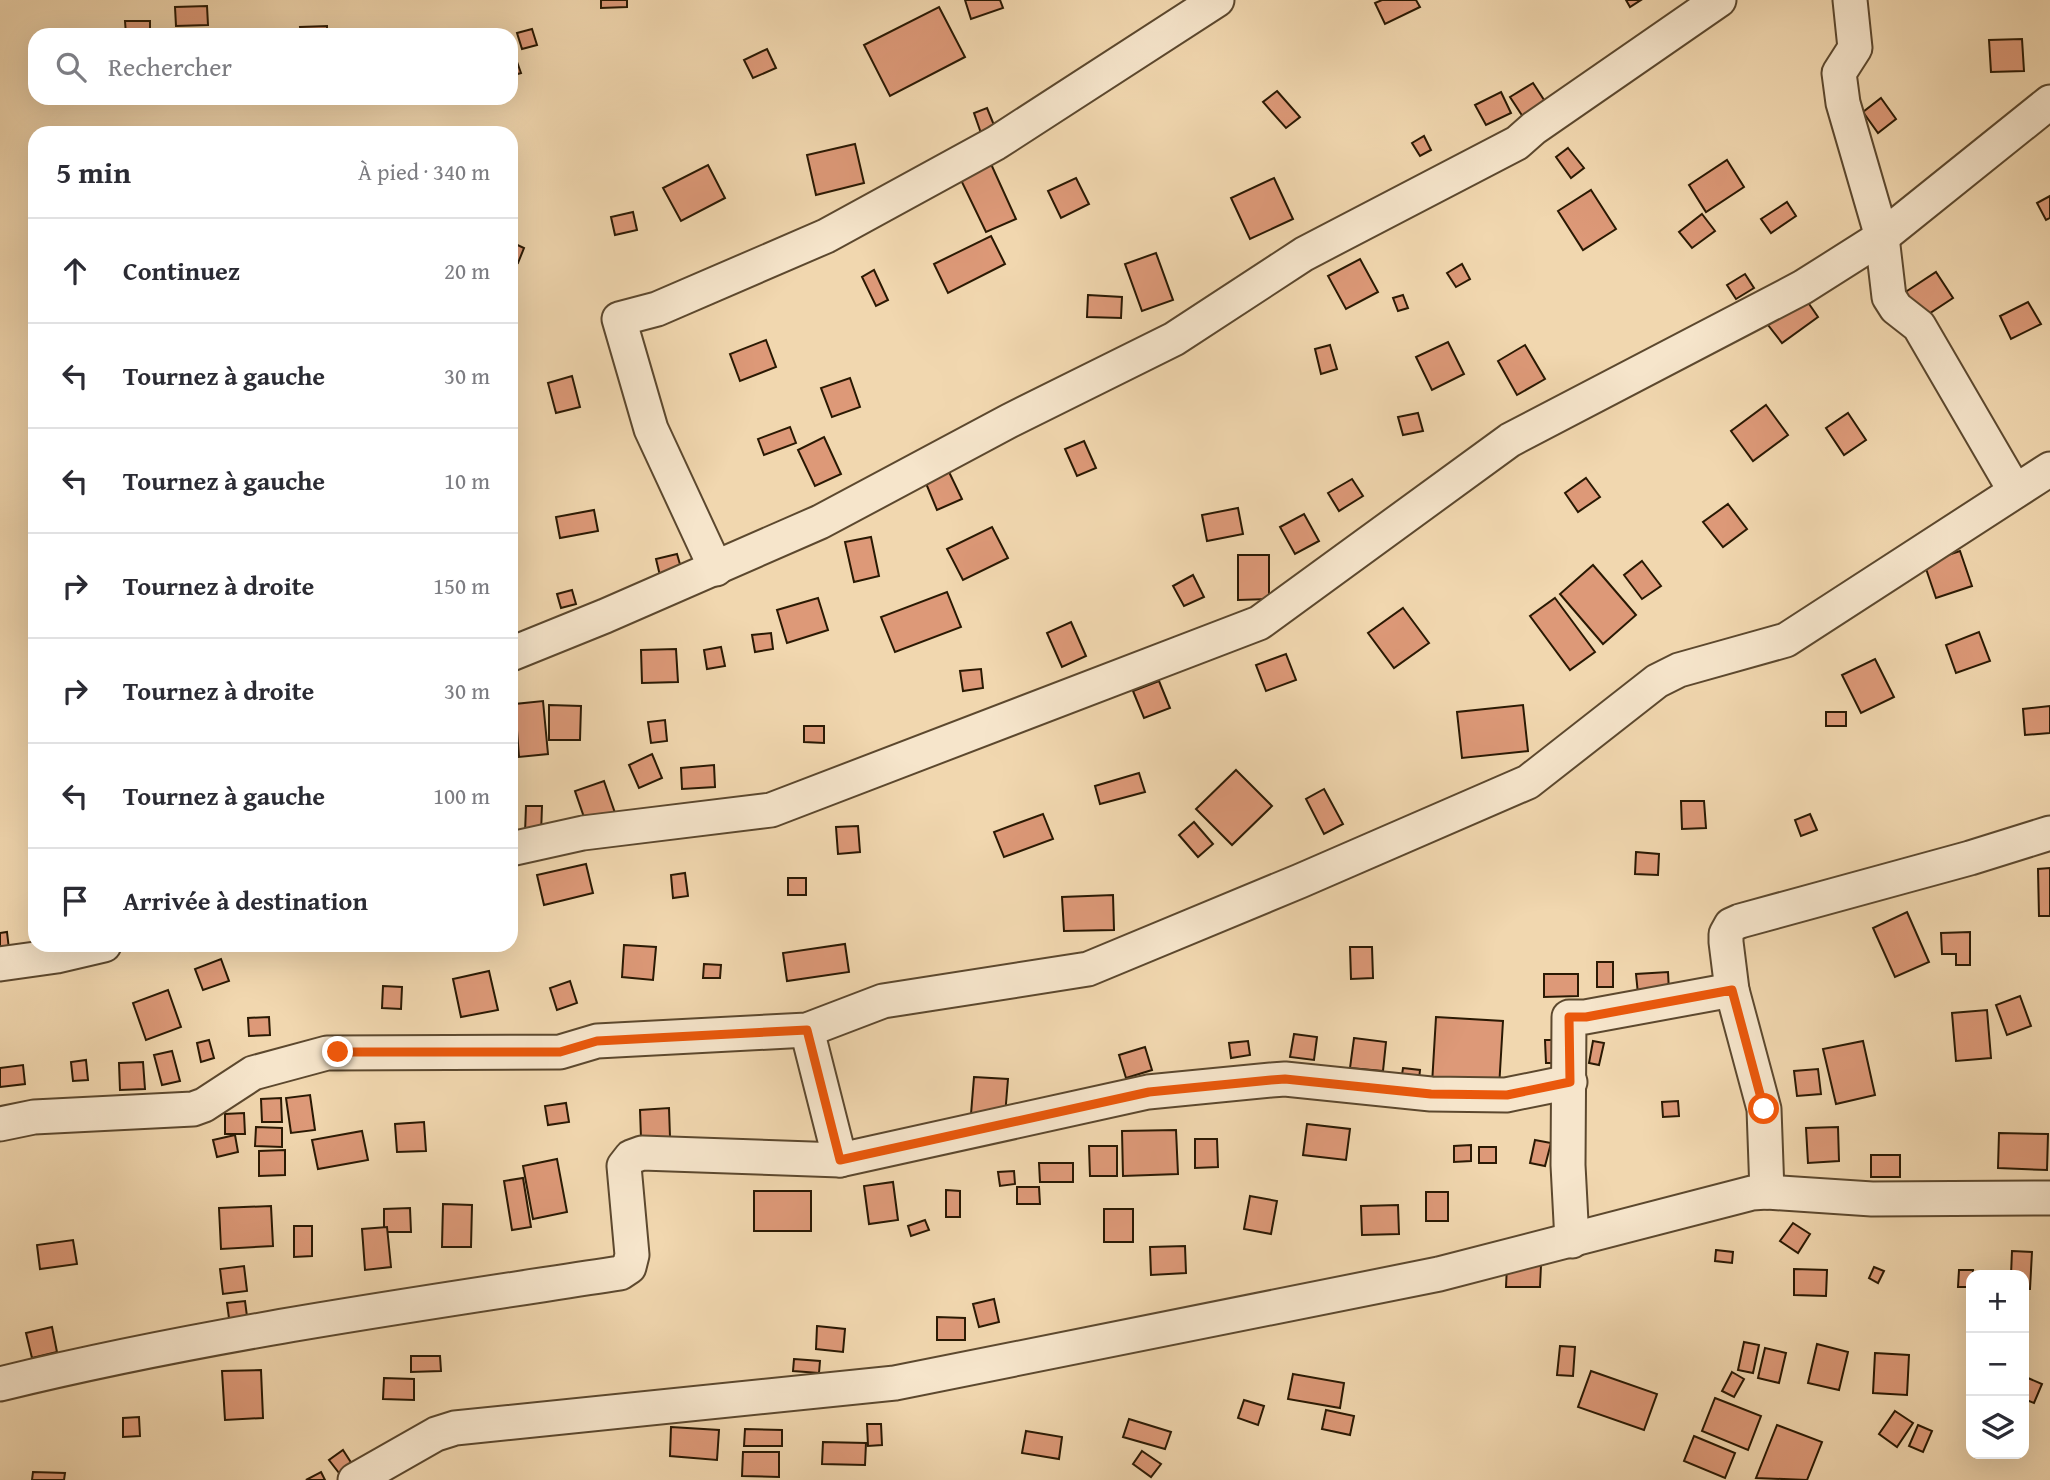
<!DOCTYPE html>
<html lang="fr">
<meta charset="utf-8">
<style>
:root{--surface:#fff;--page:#f7f7f7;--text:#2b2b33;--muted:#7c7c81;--line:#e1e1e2}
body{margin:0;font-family:"Gentium Book Plus",serif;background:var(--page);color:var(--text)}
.controls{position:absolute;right:21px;bottom:21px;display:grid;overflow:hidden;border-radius:14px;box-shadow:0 7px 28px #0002}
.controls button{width:63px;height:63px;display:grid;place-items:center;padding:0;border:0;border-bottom:2px solid var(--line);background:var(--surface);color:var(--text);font:35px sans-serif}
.stop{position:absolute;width:21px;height:21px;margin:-16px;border:5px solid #ea580c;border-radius:50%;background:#fff}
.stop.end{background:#ea580c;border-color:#fff;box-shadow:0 2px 7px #0008}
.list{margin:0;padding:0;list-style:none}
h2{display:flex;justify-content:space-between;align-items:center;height:91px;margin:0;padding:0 28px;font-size:30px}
h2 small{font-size:23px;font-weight:400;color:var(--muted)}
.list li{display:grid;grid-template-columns:46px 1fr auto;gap:21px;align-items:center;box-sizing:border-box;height:105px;padding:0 28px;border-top:2px solid var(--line)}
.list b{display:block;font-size:26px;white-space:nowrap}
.list em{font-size:23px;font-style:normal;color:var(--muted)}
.icon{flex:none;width:38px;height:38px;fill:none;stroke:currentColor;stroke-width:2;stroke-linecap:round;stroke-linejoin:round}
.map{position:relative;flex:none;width:2050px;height:1480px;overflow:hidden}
.search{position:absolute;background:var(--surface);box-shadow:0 7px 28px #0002;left:28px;top:28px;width:490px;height:77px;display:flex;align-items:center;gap:18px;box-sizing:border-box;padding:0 24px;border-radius:21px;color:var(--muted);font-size:26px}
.panel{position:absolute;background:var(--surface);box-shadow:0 7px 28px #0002;left:28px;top:126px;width:490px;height:826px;border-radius:21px}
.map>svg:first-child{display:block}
</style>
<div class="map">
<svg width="2050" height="1480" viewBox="0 0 2050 1480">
<rect width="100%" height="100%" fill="#f1d7af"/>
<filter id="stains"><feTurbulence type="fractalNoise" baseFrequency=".00286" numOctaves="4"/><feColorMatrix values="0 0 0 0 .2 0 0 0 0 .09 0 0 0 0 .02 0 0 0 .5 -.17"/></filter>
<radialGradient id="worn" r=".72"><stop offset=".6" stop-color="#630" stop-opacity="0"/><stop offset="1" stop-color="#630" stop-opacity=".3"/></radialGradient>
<g fill="#dd9978" stroke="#2a1903" stroke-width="2">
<path d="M601,0h26v7l-26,1z"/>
<path d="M965,0h35l3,8 -32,11z"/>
<path d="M1382,0h34l4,7 -35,17 -10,-21z"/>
<path d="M1626,0h15l-11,7z"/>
<path d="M207,6l1,19 -32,1 -1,-19z"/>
<path d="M939,7l26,50 -75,39 -26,-51z"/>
<path d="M125,21h25v14h-24z"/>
<path d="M327,26v9h-26l-1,-8z"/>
<path d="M532,29l5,16 -15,4 -5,-16z"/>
<path d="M374,30l18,1v4h-18z"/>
<path d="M2022,39l2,32 -33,1 -2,-32z"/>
<path d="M511,45l10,28 -10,3z"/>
<path d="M767,49l9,19 -23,10 -9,-18z"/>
<path d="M1533,83l15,23 -23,14 -15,-23z"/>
<path d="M1277,91l23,26 -14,11 -23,-26z"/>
<path d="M1501,92l10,21 -25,12 -11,-20z"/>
<path d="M1881,98l15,21 -18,14 -15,-21z"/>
<path d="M987,108l9,22 -14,6 -8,-23z"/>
<path d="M1424,136l7,14 -11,6 -8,-13z"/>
<path d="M855,144l9,39 -48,12 -9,-40z"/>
<path d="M1568,148l16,20 -13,10 -15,-21z"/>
<path d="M1727,160l17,27 -38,25 -17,-27z"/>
<path d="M991,164l25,55 -30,13 -26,-54z"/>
<path d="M708,165l17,33 -44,23 -18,-33z"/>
<path d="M1076,178l13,26 -28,14 -13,-27z"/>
<path d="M1274,178l19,41 -43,20 -19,-41z"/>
<path d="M1591,190l25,39 -33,21 -25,-39z"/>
<path d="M2050,196v22l-4,2 -9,-17z"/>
<path d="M1787,202l9,14 -25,17 -10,-14z"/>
<path d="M633,212l4,18 -22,5 -4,-18z"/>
<path d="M1702,214l13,17 -23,17 -13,-16z"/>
<path d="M991,236l14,28 -57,29 -14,-29z"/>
<path d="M511,242l13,6 -6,15 -7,-3z"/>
<path d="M1156,253l17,47 -31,11 -17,-47z"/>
<path d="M1360,259l18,33 -32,17 -18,-33z"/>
<path d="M1462,264l8,15 -14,8 -9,-14z"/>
<path d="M874,270l14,30 -12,6 -14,-29z"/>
<path d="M1936,272l17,26 -32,21 -17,-26z"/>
<path d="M1745,274l9,14 -18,11 -9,-14z"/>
<path d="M1088,295l34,2 -1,21 -34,-1z"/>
<path d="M1403,295l5,13 -10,3 -5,-13z"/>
<path d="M1805,298l13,19 -36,26 -14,-18z"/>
<path d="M2028,302l13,22 -30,15 -11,-23z"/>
<path d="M766,340l10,27 -36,14 -10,-27z"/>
<path d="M1448,342l16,32 -32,16 -16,-33z"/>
<path d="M1330,345l7,24 -16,5 -6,-25z"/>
<path d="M1525,345l20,34 -28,16 -19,-34z"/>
<path d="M572,376l8,31 -24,6 -8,-30z"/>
<path d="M850,378l10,29 -28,10 -11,-29z"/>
<path d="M1766,405l22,30 -35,26 -22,-30z"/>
<path d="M1418,413l5,18 -20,4 -5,-18z"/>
<path d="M1848,413l18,27 -22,15 -18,-27z"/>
<path d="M790,427l6,16 -32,12 -6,-16z"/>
<path d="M824,437l17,37 -26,12 -17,-36z"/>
<path d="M1084,441l12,27 -19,8 -12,-27z"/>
<path d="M949,472l13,27 -25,11 -12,-29z"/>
<path d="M1586,478l14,19 -22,15 -13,-19z"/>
<path d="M1352,479l11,17 -24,15 -11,-18z"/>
<path d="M1728,504l19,25 -24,18 -20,-25z"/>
<path d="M1238,508l5,26 -36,7 -5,-26z"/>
<path d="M594,510l4,21 -38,7 -4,-21z"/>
<path d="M1304,514l15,27 -24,13 -15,-27z"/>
<path d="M992,527l16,31 -45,22 -16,-31z"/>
<path d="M871,537l8,39 -25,6 -9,-40z"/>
<path d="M1960,551l12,35 -36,12 -12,-35z"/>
<path d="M677,554l7,24 -22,6 -6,-25z"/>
<path d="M1238,555h31v44l-31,1z"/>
<path d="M1642,561l19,25 -19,13 -18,-24z"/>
<path d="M1593,565l43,50 -33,29 -43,-50z"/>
<path d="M1193,575l11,22 -20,9 -11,-20z"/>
<path d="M572,590l4,14 -15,4 -4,-14z"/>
<path d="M947,592l14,35 -66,25 -14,-35z"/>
<path d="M818,598l10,32 -41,13 -10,-33z"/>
<path d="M1555,598l40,54 -25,18 -40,-54z"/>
<path d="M1403,608l26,35 -35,25 -26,-35z"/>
<path d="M1071,622l15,34 -24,11 -15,-34z"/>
<path d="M1979,632l11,29 -34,12 -10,-28z"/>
<path d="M771,633l2,16 -18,3 -3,-17z"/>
<path d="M721,647l4,19 -18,3 -3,-19z"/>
<path d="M676,649l2,33 -36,1 -1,-33z"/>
<path d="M1286,654l10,26 -30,11 -10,-26z"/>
<path d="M1875,659l19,38 -33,16 -19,-38z"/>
<path d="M981,669l2,19 -20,3 -3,-20z"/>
<path d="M1159,681l11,27 -26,10 -11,-27z"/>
<path d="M543,701l5,53 -29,3 -4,-53z"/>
<path d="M549,705l32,1 -1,34h-31z"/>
<path d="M1523,705l5,46 -66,7 -5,-46z"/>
<path d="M2050,706v27l-25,2 -2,-26z"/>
<rect x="1826" y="712" width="20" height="14"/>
<path d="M665,720l2,21 -16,2 -3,-21z"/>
<path d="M804,726h20v17l-20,-1z"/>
<path d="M652,754l10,24 -23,10 -10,-23z"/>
<path d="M714,765l1,22 -33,2 -1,-21z"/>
<path d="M1236,770l36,36 -40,39 -36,-36z"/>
<path d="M1139,773l6,19 -45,12 -5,-18z"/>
<path d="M604,781l11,32 -29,10 -11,-32z"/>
<path d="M1324,789l19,35 -19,10 -18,-35z"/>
<path d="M1681,801h23l2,27 -24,1z"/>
<path d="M526,806h16l-1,28 -16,-1z"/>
<path d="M1043,814l10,25 -49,18 -10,-25z"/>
<path d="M1810,814l7,16 -16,6 -6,-16z"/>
<path d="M1194,822l19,22 -15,13 -19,-22z"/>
<path d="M858,826l2,26 -22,2 -2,-27z"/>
<path d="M1636,852l23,2 -1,21 -23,-1z"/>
<path d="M586,864l7,29 -49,12 -7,-30z"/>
<path d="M2050,868v48h-11l-1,-47z"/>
<path d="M685,873l3,23 -15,2 -2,-23z"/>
<rect x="788" y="878" width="18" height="17"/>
<path d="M1113,895l1,35 -50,1 -2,-34z"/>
<path d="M1907,912l22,50 -34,15 -22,-49z"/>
<path d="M7,932l3,26 -10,1v-26z"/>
<path d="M1970,932v33h-14v-11h-14l-1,-21z"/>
<path d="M845,944l4,28 -62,9 -4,-28z"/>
<path d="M624,945l32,2 -3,33 -31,-3z"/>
<path d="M1350,947h22l1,31 -22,1z"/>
<path d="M221,959l8,22 -26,9 -8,-21z"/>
<rect x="1597" y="962" width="16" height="25"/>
<path d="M704,964l17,1 -1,13h-17z"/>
<path d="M489,971l9,39 -37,7 -8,-38z"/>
<path d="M1668,972l1,20 -31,2 -2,-20z"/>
<path d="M1544,974h34v22l-34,1z"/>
<path d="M570,981l7,22 -20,7 -7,-22z"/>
<path d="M383,986l19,1 -1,22 -19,-1z"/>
<path d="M168,990l13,37 -35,13 -13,-37z"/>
<path d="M2020,996l11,30 -24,9 -11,-30z"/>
<path d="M1987,1010l4,48 -35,3 -4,-48z"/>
<path d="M269,1017l1,18 -21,1 -1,-18z"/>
<path d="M1436,1017l67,4 -4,67 -67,-4z"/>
<path d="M1294,1034l23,3 -3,23 -24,-3z"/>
<path d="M1354,1038l32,4 -3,29 -33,-3z"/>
<path d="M209,1040l5,18 -13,4 -4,-19z"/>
<path d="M1545,1040h14v23h-13z"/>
<path d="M1248,1041l2,14 -19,3 -2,-15z"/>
<path d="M1593,1041l11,2 -5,22 -10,-2z"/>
<path d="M1863,1041l12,54 -39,9 -13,-55z"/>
<path d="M1145,1047l7,23 -26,8 -7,-23z"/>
<path d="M172,1051l8,30 -18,4 -8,-30z"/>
<path d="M86,1060l2,20 -15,1 -2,-19z"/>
<path d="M143,1062l2,27 -25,1 -1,-27z"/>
<path d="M23,1065l2,19 -25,3v-19z"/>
<path d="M1403,1068l17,2 -2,19 -18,-1z"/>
<path d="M1818,1069l3,25 -24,2 -3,-25z"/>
<path d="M974,1077l34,2 -3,37 -34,-2z"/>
<path d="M310,1095l5,35 -24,3 -5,-35z"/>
<path d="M281,1098l1,24h-20l-1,-23z"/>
<path d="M1678,1101l1,15 -16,1 -1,-15z"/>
<path d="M566,1103l3,19 -21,3 -3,-19z"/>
<path d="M669,1108l1,29 -29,1 -1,-28z"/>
<path d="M244,1113l1,21h-20v-20z"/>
<path d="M424,1122l2,29 -29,1 -2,-28z"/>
<path d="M1307,1124l43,5 -4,31 -43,-5z"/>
<path d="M256,1127l26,1v19l-27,-1z"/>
<path d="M1838,1127l1,34 -31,2 -2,-35z"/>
<path d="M1176,1130l2,44 -55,2 -1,-45z"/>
<path d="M362,1131l6,29 -50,9 -6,-29z"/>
<path d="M1999,1133l49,1 -1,36 -49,-2z"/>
<path d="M235,1135l3,17 -21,5 -4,-17z"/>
<path d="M1195,1139h22l1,28 -23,1z"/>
<path d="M1535,1140l16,3 -6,23 -15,-3z"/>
<path d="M1471,1145v16l-17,1v-16z"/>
<path d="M1089,1146h28v30h-27z"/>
<rect x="1479" y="1147" width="17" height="16"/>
<path d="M285,1150v25l-26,1v-25z"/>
<rect x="1871" y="1155" width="29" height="22"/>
<path d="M557,1159l10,53 -34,7 -10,-53z"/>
<path d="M1039,1163h34v19h-33z"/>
<path d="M1014,1171l1,13 -15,2 -2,-14z"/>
<path d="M523,1178l8,49 -19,3 -8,-49z"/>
<path d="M893,1182l5,38 -29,4 -5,-38z"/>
<path d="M1017,1187h22l1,17h-23z"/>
<path d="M946,1190l14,1v26h-14z"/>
<rect x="754" y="1191" width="57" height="40"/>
<rect x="1426" y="1192" width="22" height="29"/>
<path d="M1250,1196l27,5 -6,33 -27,-5z"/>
<path d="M443,1204l29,1 -1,42h-29z"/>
<path d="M1398,1205l1,29 -37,1 -1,-29z"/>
<path d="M271,1206l2,40 -52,3 -2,-41z"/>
<path d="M410,1208l1,24h-27v-23z"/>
<rect x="1104" y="1209" width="29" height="33"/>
<path d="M925,1220l4,10 -18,6 -3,-10z"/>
<path d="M1793,1223l17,11 -12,19 -18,-12z"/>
<path d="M294,1226h18v30l-18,1z"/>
<path d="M387,1227l4,40 -26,3 -3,-41z"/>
<path d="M73,1240l4,24 -37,5 -3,-24z"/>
<path d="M1185,1246l1,27 -35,2 -1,-28z"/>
<path d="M1716,1250l17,2 -1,11 -17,-2z"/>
<path d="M2012,1251l20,1 -2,37h-6v-14h-13z"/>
<path d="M1507,1265h34l-1,22h-34z"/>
<path d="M244,1266l3,25 -24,3 -3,-25z"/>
<path d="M1874,1267l10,4 -6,12 -9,-5z"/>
<path d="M1794,1269l33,1 -1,26 -32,-1z"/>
<path d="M1959,1270h14l-2,17h-13z"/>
<path d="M994,1299l5,23 -20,5 -6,-23z"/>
<path d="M245,1301l3,23 -18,2 -3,-23z"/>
<path d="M937,1317l28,1v22h-28z"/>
<path d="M817,1326l28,3 -2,23 -27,-3z"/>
<path d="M52,1327l5,25 -25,6 -6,-25z"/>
<path d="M1744,1342l15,3 -6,28 -15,-3z"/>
<path d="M1817,1344l31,8 -9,38 -31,-7z"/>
<path d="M1560,1346l15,1 -2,29 -16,-1z"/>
<path d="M1765,1348l21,5 -7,30 -21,-5z"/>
<path d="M1875,1353l34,2 -2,40 -34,-2z"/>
<path d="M411,1356h29l1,15 -30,1z"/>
<path d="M794,1359l26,2 -1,12 -26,-2z"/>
<path d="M261,1370l2,48 -38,2 -3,-49z"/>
<path d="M1591,1371l66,23 -13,36 -66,-23z"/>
<path d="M1732,1372l12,7 -10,18 -12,-6z"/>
<path d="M1293,1374l51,9 -4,25 -52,-9z"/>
<path d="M384,1378l30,1v21l-31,-1z"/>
<path d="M2028,1378l14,6 -8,19 -10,-4v-10z"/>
<path d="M1715,1398l46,18 -13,34 -46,-19z"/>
<path d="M1244,1400l20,6 -6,19 -20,-7z"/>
<path d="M1326,1410l28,6 -4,19 -28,-6z"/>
<path d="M1895,1411l18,12 -16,24 -18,-13z"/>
<path d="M139,1417l1,19 -17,1v-19z"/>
<path d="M1129,1419l42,13 -6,17 -42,-12z"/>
<path d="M867,1424h14l1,21 -14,1z"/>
<path d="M1777,1425l45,17 -15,38 -51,-2z"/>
<path d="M1918,1425l14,6 -9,21 -14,-6z"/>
<path d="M671,1427l48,3 -2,30 -47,-4z"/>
<path d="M745,1429l37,1v16h-38z"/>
<path d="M1026,1431l36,6 -3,22 -37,-6z"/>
<path d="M1694,1436l41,17 -10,25 -41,-17z"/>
<path d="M823,1442l43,1 -1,22 -43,-1z"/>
<path d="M343,1450l9,14 -13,9 -10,-13z"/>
<path d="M1142,1451l19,13 -10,13 -18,-13z"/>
<path d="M743,1452h36v25l-37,-1z"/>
<path d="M33,1472l32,1 -1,7h-32z"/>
<path d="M321,1472l4,8h-19z"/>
</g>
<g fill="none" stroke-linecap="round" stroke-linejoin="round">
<g stroke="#5c482e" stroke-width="37">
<g id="minor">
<path d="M1850,0l5,48 -16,25 4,30 39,134 7,60 7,11 23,18 96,165"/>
<path d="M716,569l-65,-140 -32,-110 38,-10 169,-73 170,-93 221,-143"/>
<path d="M511,654l94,-38 215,-94 189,-101 165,-82 130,-85 213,-111 17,-15 185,-128"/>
<path d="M511,849l72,-16 188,-23 488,-187 251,-183 293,-153 79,-50 168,-135"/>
<path d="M0,964l57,-8 47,-11"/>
<path d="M807,1030l33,130"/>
<path d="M0,1124l34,-7 159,-8 11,-4 49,-32 74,-20 233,-1 37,-11 210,-11 76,-29 205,-32 212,-88 228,-99 129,-101 22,-11 107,-30 264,-171"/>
<path d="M1767,1192l-3,-83 -32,-119 -6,-48v-8l5,-9 9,-4 230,-63 80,-25"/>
<path d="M1572,1241l-4,-76 1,-148h16l147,-27"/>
<path d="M0,1384c204,-50 412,-79 620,-111l9,-6 3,-12 -8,-89 7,-9 11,-4 198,7 308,-68 123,-12 14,-1 146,15 75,1 64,-13"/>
<path d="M355,1480l81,-46 19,-6 440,-45 544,-109 313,-81 15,-1 105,7 178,-1"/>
</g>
</g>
<use href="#minor" stroke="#f6e5cb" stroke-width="33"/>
</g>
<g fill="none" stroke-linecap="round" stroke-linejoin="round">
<path stroke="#ea580c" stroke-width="9" d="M338,1052h222l37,-11 210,-11 33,130 309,-68 122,-12 14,-1 146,15 76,1 63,-13 -1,-65h17l146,-27 32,119"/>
</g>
<rect width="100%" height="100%" filter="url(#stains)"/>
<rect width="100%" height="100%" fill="url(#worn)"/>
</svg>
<div class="controls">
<button>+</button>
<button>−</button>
<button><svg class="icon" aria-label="layers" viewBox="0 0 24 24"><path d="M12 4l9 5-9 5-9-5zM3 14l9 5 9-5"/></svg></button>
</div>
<div class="stop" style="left:1764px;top:1109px"></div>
<div class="stop end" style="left:338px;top:1052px"></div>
<div class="search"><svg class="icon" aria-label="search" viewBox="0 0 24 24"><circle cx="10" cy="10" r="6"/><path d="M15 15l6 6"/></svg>Rechercher</div>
<section class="panel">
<h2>5 min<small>À pied · 340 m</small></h2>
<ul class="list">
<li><svg class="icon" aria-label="ahead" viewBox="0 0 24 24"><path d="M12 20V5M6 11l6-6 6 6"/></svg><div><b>Continuez</b></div><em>20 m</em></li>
<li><svg class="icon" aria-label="left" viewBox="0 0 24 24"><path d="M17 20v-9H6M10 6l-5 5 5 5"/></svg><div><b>Tournez à gauche</b></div><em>30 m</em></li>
<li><svg class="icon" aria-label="left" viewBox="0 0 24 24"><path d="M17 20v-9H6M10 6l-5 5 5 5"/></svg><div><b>Tournez à gauche</b></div><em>10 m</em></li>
<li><svg class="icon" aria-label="right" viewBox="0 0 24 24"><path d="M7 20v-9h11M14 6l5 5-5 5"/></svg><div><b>Tournez à droite</b></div><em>150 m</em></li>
<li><svg class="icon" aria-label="right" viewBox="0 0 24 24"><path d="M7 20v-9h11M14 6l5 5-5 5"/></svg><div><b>Tournez à droite</b></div><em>30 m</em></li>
<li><svg class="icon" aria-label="left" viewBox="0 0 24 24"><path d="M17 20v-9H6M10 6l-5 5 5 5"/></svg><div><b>Tournez à gauche</b></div><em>100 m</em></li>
<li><svg class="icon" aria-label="arrive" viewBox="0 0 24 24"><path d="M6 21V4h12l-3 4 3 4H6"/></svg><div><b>Arrivée à destination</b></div></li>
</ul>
</section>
</div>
